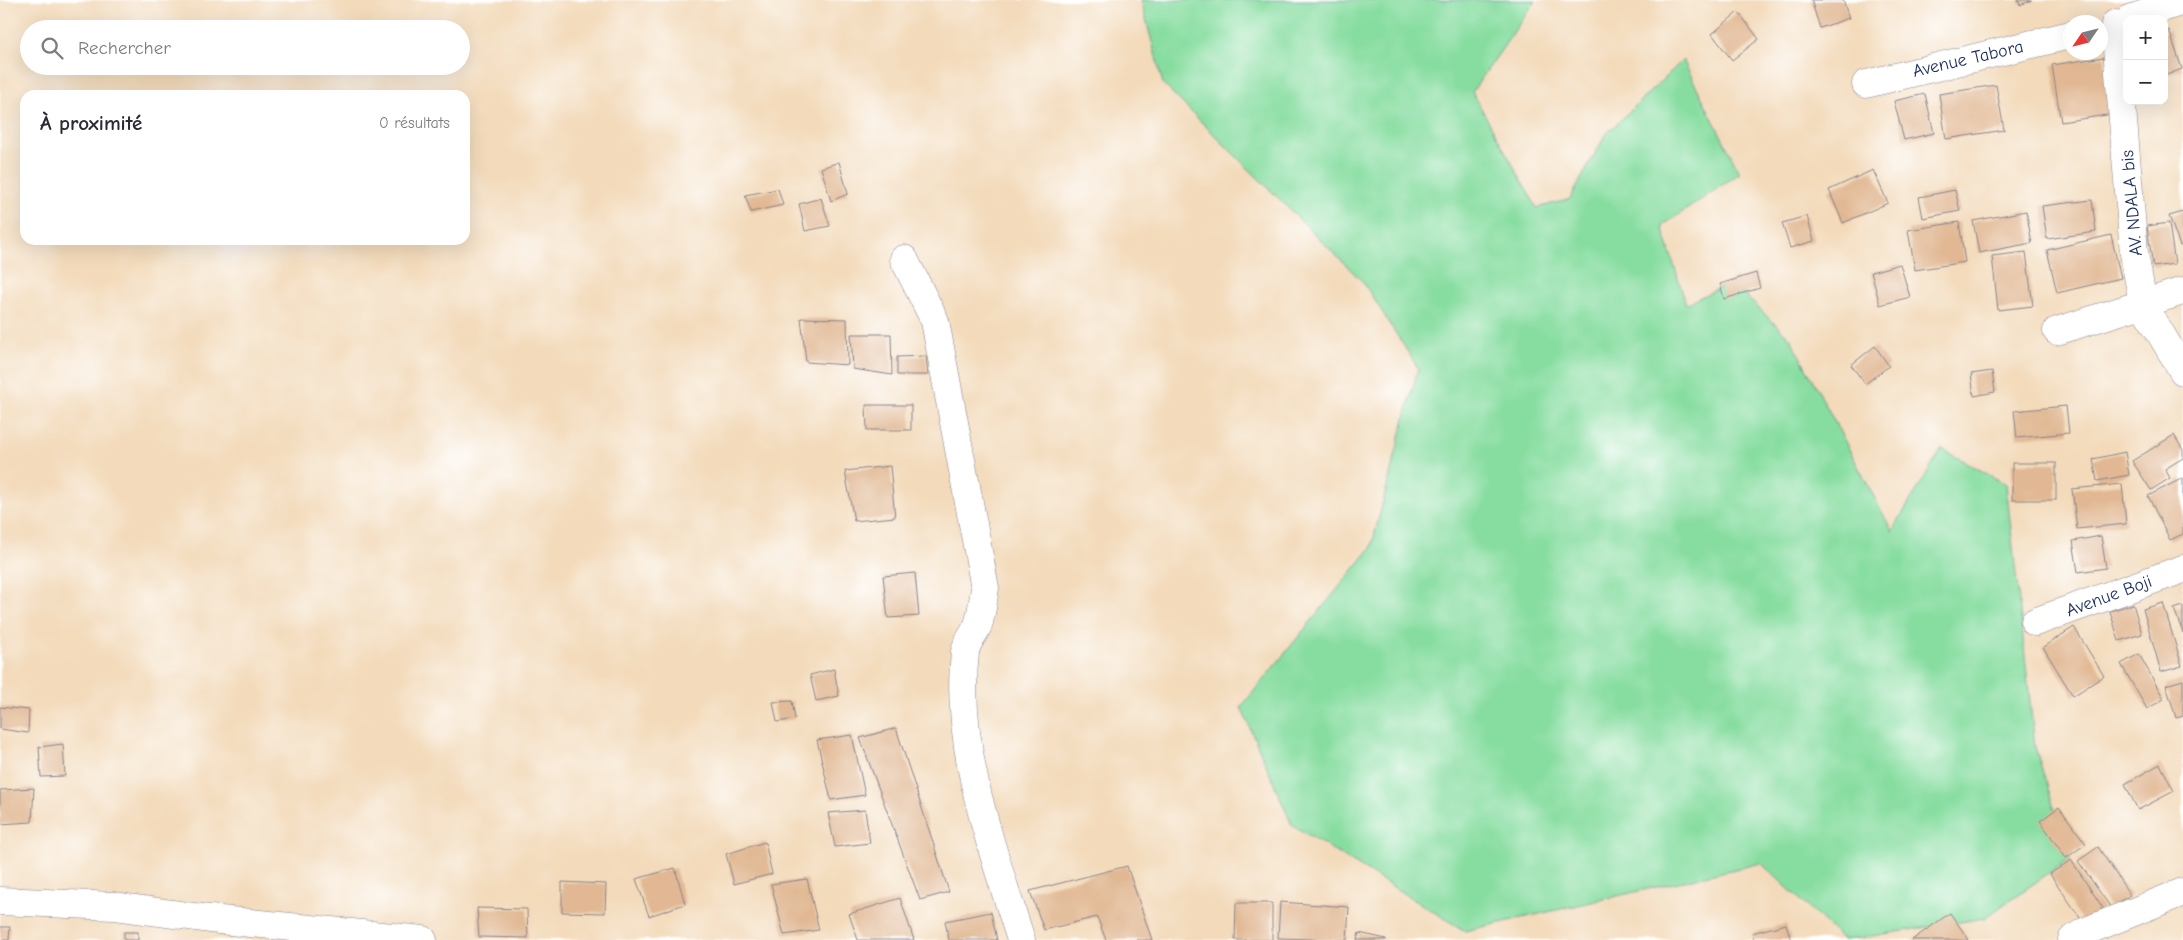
<!DOCTYPE html>
<html lang="fr">
<meta charset="utf-8">
<style>
:root{--surface:#fff;--page:#f2f2f3;--text:#2b2b33;--muted:#7c7c81;--line:#e1e1e2}
body{margin:0;font-family:"Comic Neue",sans-serif;background:var(--page);color:var(--text)}
.controls{position:absolute;right:15px;top:15px;display:grid;overflow:hidden;border-radius:10px;box-shadow:0 5px 20px #0002}
.controls button{width:45px;height:45px;display:grid;place-items:center;padding:0;border:0;border-bottom:1px solid var(--line);background:var(--surface);color:var(--text);font:25px sans-serif}
.compass{position:absolute;left:2063px;top:15px;width:45px;height:45px;border-radius:50%;background:var(--surface);box-shadow:0 5px 20px #0002;rotate:235deg}
.list{margin:0;padding:0;list-style:none}
h2{display:flex;justify-content:space-between;align-items:center;height:65px;margin:0;padding:0 20px;font-size:21px}
h2 small{font-size:16px;font-weight:400;color:var(--muted)}
.icon{flex:none;width:28px;height:28px;fill:none;stroke:currentColor;stroke-width:2;stroke-linecap:round;stroke-linejoin:round}
.map{position:relative;flex:none;width:2183px;height:940px;overflow:hidden}
.search{position:absolute;background:var(--surface);box-shadow:0 5px 20px #0002;left:20px;top:20px;width:450px;height:55px;display:flex;align-items:center;gap:12px;box-sizing:border-box;padding:0 18px;border-radius:28px;color:var(--muted);font-size:19px}
.panel{position:absolute;background:var(--surface);box-shadow:0 5px 20px #0002;left:20px;top:90px;width:450px;height:155px;border-radius:15px}
.map>svg:first-child{display:block}
</style>
<div class="map">
<svg width="2183" height="940" viewBox="0 0 2183 940">
<rect width="100%" height="100%" fill="#fff"/>
<filter id="ink" filterUnits="userSpaceOnUse"><feTurbulence type="fractalNoise" baseFrequency=".02" numOctaves="2"/><feDisplacementMap in="SourceGraphic" scale="10" xChannelSelector="R" yChannelSelector="G"/><feConvolveMatrix kernelMatrix="1 2 1 2 8 2 1 2 1" color-interpolation-filters="sRGB"/></filter>
<filter id="wash" filterUnits="userSpaceOnUse"><feTurbulence type="fractalNoise" baseFrequency=".0096" numOctaves="4" result="noise"/><feDisplacementMap in="SourceGraphic" scale="20" xChannelSelector="R" yChannelSelector="G"/><feGaussianBlur stdDeviation="1.12" result="paint"/><feColorMatrix in="noise" values="0 0 0 0 0 0 0 0 0 0 0 0 0 0 0 0 0 1.4 0 .05"/><feComposite in="paint" operator="in"/></filter>
<g filter="url(#wash)">
<rect width="100%" height="100%" fill="#f3daba"/>
<path fill="#87dda0" stroke="#51867f" d="M1141,0h395l-64,92 65,116 33,-9 36,-65 77,-74 57,113 -78,53 24,78 45,-22 60,57 101,192 50,-82 64,35 29,263 35,111 -85,60 -138,22h-4l-82,-77 -296,68 -173,-106 -51,-118 130,-159 47,-180 -55,-86 -200,-198z"/>
<g id="blocks">
<g fill="#e1b893">
<path d="M1811,0h32l6,18 -29,10z"/>
<path d="M2018,0h14l-12,5z"/>
<path d="M1738,12l21,27 -27,21 -20,-26z"/>
<path d="M2169,30l13,39 -18,7v-44z"/>
<path d="M2104,57l9,57 -52,8 -9,-57z"/>
<path d="M1996,85l8,45 -58,9 -7,-45z"/>
<path d="M1925,94l9,39 -30,7 -10,-39z"/>
<path d="M839,162l9,32 -17,7 -10,-33z"/>
<path d="M1873,170l15,33 -45,20 -14,-33z"/>
<path d="M778,189l5,16 -32,7 -6,-17z"/>
<path d="M1955,190l5,21 -37,7 -4,-21z"/>
<path d="M821,198l9,28 -25,5 -6,-27z"/>
<path d="M2092,200l4,32 -49,7 -5,-33z"/>
<path d="M2026,211l6,32 -53,10 -6,-32z"/>
<path d="M2183,212v33l-3,1 -11,-30z"/>
<path d="M1807,216l7,25 -24,7 -8,-25z"/>
<path d="M1959,222l6,40 -50,8 -7,-40z"/>
<path d="M2169,223l6,41 -22,3 -6,-41z"/>
<path d="M2111,235l10,43 -64,15 -10,-43z"/>
<path d="M2026,252l7,54 -35,4 -6,-54z"/>
<path d="M1900,264l10,33 -30,8 -9,-33z"/>
<path d="M1756,273l4,15 -36,11 -4,-15z"/>
<path d="M801,318l46,1 1,46 -42,-3z"/>
<path d="M851,334h40l1,41 -39,-6z"/>
<path d="M1875,346l14,20 -24,18 -14,-19z"/>
<path d="M926,356l2,19h-31v-18z"/>
<path d="M1992,371l3,21 -21,4 -3,-22z"/>
<path d="M866,405h45v25h-44z"/>
<path d="M2066,406l3,27 -52,5 -3,-27z"/>
<path d="M2174,435l9,15v8l-18,11 5,9 -19,12 -19,-29z"/>
<path d="M2125,452l4,23 -32,6 -4,-22z"/>
<rect x="2012" y="463" width="44" height="37"/>
<path d="M890,466l5,51 -41,4 -9,-50z"/>
<path d="M2183,478v56l-13,6 -22,-44z"/>
<path d="M2122,484l4,40 -49,5 -5,-40z"/>
<path d="M2101,536l5,32 -28,4 -5,-31z"/>
<path d="M915,573l4,43 -31,2 -5,-42z"/>
<path d="M2163,603l19,63 -21,6 -18,-63z"/>
<path d="M2133,604l9,30 -23,7 -9,-30z"/>
<path d="M2183,606v27l-9,-24z"/>
<path d="M2074,627l30,49 -31,20 -30,-49z"/>
<path d="M2139,654l25,45 -17,10 -26,-45z"/>
<path d="M834,669l5,27 -23,5 -6,-26z"/>
<path d="M2183,680v36l-7,2 -10,-33z"/>
<path d="M792,701l3,18 -18,3 -4,-20z"/>
<path d="M0,707l29,3 -1,23 -28,-4z"/>
<path d="M896,728l53,164 -29,8 -60,-162z"/>
<path d="M852,735l13,60 -34,5 -14,-60z"/>
<path d="M63,744l2,32 -24,1 -2,-30z"/>
<path d="M2160,764l14,27 -36,19 -13,-26z"/>
<path d="M34,788l-2,34 -32,2v-34z"/>
<path d="M2059,807l27,37 -20,14 -26,-37z"/>
<path d="M865,810l5,33 -35,4 -7,-34z"/>
<path d="M765,842l7,32 -38,10 -8,-30z"/>
<path d="M2098,847l32,48 -19,13 -33,-47z"/>
<path d="M2071,860l32,48 -20,14 -33,-48z"/>
<path d="M1127,866l25,74h-46l-9,-23 -53,13 -14,-39z"/>
<path d="M675,868l10,36 -36,12 -13,-37z"/>
<path d="M807,879l12,51 -35,5 -13,-51z"/>
<path d="M562,882l44,2 -1,29 -43,-1z"/>
<path d="M900,898l14,42h-56l-9,-26z"/>
<path d="M1280,902l69,5 -2,33 -69,-2z"/>
<path d="M1236,903h36v37h-37z"/>
<path d="M477,908l50,1 1,29 -49,-1z"/>
<path d="M991,912l6,28h-48l-4,-19z"/>
<path d="M1950,913l19,27h-57z"/>
<path d="M1786,924l5,16h-37l-2,-7z"/>
<path d="M0,927h10l-1,13h-9z"/>
<rect x="124" y="932" width="14" height="8"/>
<path d="M1359,933l27,6v1h-29z"/>
</g>
</g>
</g>
<g filter="url(#ink)">
<use href="#blocks" fill-opacity="0" stroke="#87848c" stroke-width="1"/>
<g fill="none" stroke-linecap="round" stroke-linejoin="round">
<g stroke="#87848c" stroke-width="29">
<g id="minor">
<path d="M2130,19l53,-18"/>
<path d="M2115,24l19,229 9,51 40,67"/>
<path d="M1866,84l204,-49"/>
<path d="M904,259l31,62 50,267c-2,12 -3,25 -7,37 -4,10 -11,15 -13,27 -11,95 28,199 56,288"/>
<path d="M2057,331l126,-40"/>
<path d="M2035,622l148,-53"/>
<path d="M0,901l114,5 96,13 213,21"/>
<path d="M2072,940l12,-8 99,-40"/>
</g>
</g>
<use href="#minor" stroke="#fff" stroke-width="28"/>
</g>
</g>
<g text-anchor="middle" dominant-baseline="central" stroke-width="4.5" stroke-linejoin="round" paint-order="stroke">
<g font-size="18" fill="#1b2f5e" stroke="#fff">
<text transform="translate(1968 59) rotate(-13)">Avenue Tabora</text>
<text transform="translate(2132 203) rotate(-95)">AV. NDALA bis</text>
<text transform="translate(2109 596) rotate(-20)">Avenue Boji</text>
</g>
</g>
</svg>
<div class="controls">
<button>+</button>
<button>−</button>
</div>
<svg class="compass" viewBox="-18 -18 36 36"><path d="M0-13l5 13h-10z" fill="#e53935"/><path d="M0 13l5-13h-10z" fill="#7c7c81"/></svg>
<div class="search"><svg class="icon" aria-label="search" viewBox="0 0 24 24"><circle cx="10" cy="10" r="6"/><path d="M15 15l6 6"/></svg>Rechercher</div>
<section class="panel">
<h2>À proximité<small>0 résultats</small></h2>
<ul class="list">
</ul>
</section>
</div>
